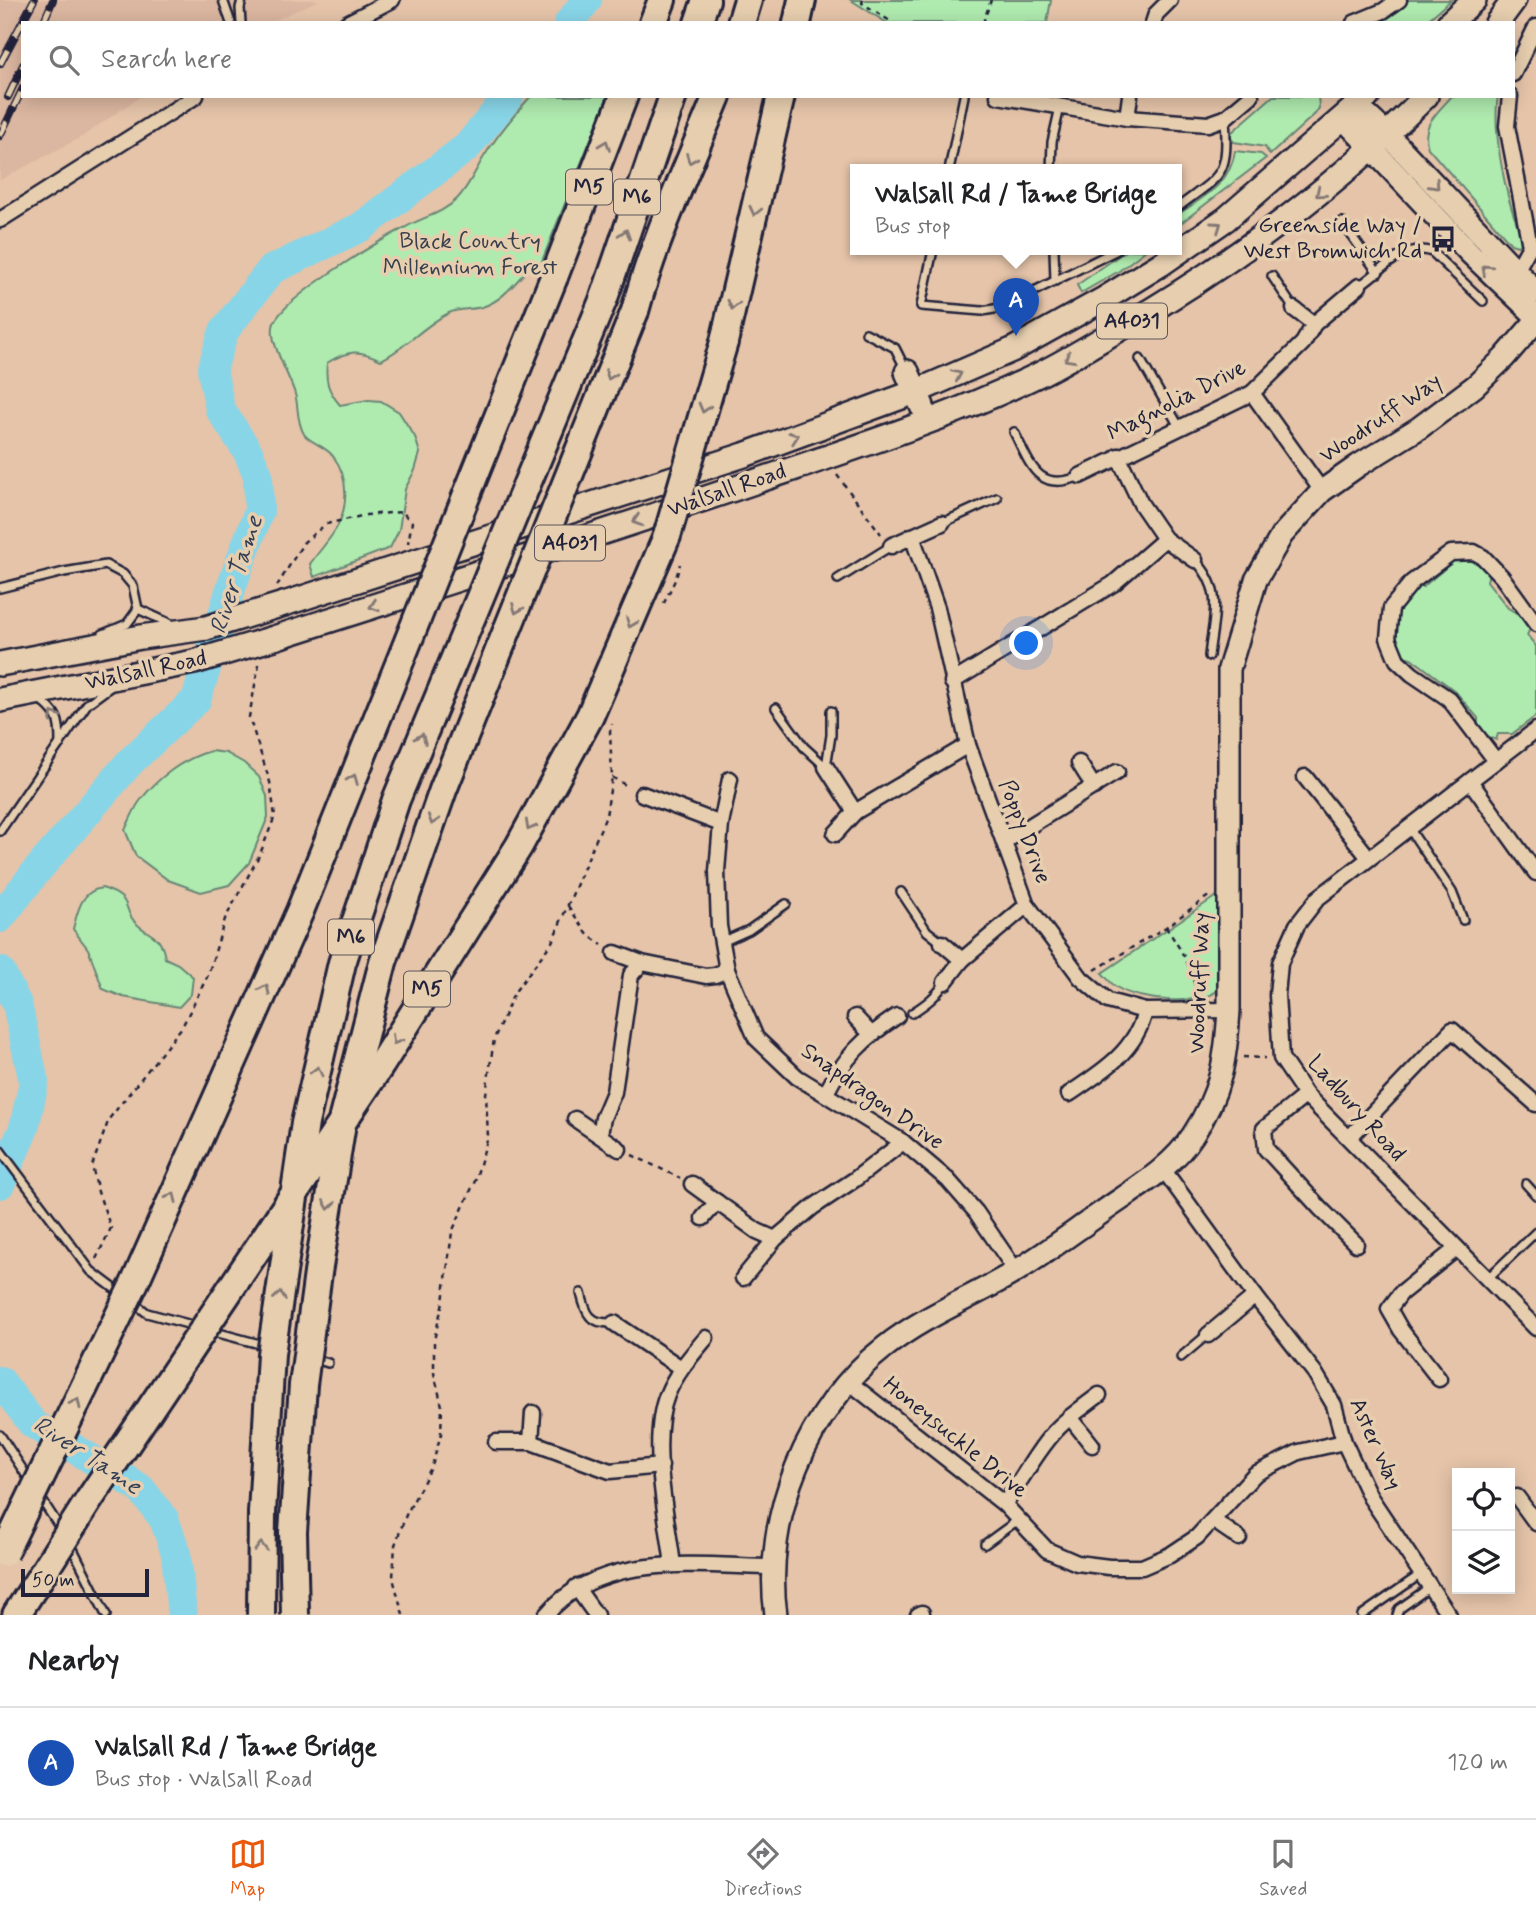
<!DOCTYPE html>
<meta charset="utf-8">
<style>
:root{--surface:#fff;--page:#f6f6f6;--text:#202124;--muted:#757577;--line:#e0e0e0;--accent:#ea580c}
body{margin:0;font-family:Mynerve,sans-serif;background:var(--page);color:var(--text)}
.controls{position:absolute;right:21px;bottom:21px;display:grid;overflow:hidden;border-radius:0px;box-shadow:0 4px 18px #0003}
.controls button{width:63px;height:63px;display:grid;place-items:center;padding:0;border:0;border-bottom:2px solid var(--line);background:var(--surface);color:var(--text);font:35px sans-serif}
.scale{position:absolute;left:21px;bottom:18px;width:128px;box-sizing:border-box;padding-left:7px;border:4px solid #22223b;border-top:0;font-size:19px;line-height:24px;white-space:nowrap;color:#22223b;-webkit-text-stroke:5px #e6ceaf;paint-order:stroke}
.you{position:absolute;left:1027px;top:644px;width:24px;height:24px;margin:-18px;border:5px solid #fff;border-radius:50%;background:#1a73e8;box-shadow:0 0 0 10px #1a73e833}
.badge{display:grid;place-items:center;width:46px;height:46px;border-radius:50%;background:var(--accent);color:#fff;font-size:23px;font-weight:700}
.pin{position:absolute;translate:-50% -58px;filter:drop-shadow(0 2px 4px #0008)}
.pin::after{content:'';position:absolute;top:37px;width:24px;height:21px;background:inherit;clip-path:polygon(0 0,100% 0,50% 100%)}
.popup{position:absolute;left:850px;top:164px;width:332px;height:91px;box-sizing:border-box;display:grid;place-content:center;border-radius:0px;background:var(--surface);filter:drop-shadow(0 2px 5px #0005);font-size:23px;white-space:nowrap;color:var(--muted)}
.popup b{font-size:26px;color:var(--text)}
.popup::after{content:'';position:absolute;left:50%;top:100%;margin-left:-14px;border:14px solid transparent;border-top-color:var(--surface)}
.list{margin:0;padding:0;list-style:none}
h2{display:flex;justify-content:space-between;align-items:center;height:91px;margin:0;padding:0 28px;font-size:30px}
h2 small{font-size:23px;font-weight:400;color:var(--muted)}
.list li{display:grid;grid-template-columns:46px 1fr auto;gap:21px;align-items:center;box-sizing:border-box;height:112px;padding:0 28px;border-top:2px solid var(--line)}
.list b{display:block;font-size:26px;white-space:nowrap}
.list p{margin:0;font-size:23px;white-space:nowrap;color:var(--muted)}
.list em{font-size:23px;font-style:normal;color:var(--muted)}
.icon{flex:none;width:38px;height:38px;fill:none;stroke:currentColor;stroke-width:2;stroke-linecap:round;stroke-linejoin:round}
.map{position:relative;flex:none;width:1536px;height:1615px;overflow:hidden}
.search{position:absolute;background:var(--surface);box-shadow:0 4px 18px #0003;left:21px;right:21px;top:21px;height:77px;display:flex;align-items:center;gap:18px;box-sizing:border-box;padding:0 24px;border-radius:0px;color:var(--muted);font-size:26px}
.sheet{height:203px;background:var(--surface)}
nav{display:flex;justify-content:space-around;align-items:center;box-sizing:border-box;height:98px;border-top:2px solid var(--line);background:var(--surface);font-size:19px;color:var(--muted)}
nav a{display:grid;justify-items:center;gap:4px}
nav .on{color:var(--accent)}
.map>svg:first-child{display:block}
</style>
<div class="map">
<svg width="1536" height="1615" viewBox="0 0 1536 1615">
<rect width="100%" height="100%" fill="#e5c4a9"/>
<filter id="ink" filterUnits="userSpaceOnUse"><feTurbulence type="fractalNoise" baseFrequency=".0143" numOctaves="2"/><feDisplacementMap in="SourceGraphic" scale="14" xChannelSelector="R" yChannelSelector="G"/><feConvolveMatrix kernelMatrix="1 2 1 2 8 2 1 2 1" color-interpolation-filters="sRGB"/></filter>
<g filter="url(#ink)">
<path fill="#dbb6a0" d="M0,0h319l-50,23h-246v73h118l-58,40 -83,44z"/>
<g fill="#afeaaf" stroke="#688675" stroke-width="2">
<path d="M851,0h200l-4,23h-160z"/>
<path d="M1408,0h43l-27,23h-43l20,-14z"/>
<path d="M531,96h77l-70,175 -10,-2c-14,15 -26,32 -46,38 -11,3 -23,1 -33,6 -25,12 -43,35 -68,47 -22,-11 -33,-10 -54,3 -2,18 1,28 13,42l28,-5 13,1 18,11 16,25 5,16 -5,17 -10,19 -6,41 -9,18 -76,29 -4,-13c7,-10 15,-19 22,-29 17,-23 18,-57 1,-79 -8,-10 -24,-14 -29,-22 -8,-14 -5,-26 -9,-40 -5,-18 -28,-54 -21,-71 12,-27 103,-81 132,-96 17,-10 36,-13 51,-28 12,-12 19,-30 28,-44 13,-21 29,-40 46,-59z"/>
<path d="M1273,96h45l1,12 -4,6 -45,41 -5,-8 -31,-5 -3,-4v-5z"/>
<path d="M1452,96h46c-6,34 8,110 25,140v4l-5,6 -7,-2 -83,-96c-8,-23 10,-36 24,-52z"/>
<path d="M1235,151l26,3 5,4 -89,68v-11c25,-17 54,-31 58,-64z"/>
<path d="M1127,250h19l-27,21 -38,22 -4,-8z"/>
<path d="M1450,559c16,0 28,1 39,14l-2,8 21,27 15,9 7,12 -3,6 9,11v70l-24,18h-14l-2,6 -11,-5 -7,-9v-8l-23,-27 -44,-33 -9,-2c-13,-28 -7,-50 16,-70l5,1 20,-17 2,-7z"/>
<path d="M211,751l15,2 18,10 15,14 8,19 1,21 -19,46 -20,22 -28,7 -33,-12 -32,-24 -11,-26c5,-10 9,-21 15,-29 17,-23 44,-43 71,-50z"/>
<path d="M102,888c35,11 17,21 37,38 15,12 22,10 26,32l13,6 15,13 -2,17 -12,13 -56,-10 -20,-8 -15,-40 -15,-20c5,-19 8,-38 29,-41z"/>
<path d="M1218,895l1,94c-17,18 -80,12 -101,-1 -6,-3 -11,-10 -16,-15z"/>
</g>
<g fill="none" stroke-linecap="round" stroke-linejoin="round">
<g stroke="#88d5e8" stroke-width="30">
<path d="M569,23l18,-23"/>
<path d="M0,918l35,-45 95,-111 66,-62 39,-124 24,-65 -1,-36 -10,-23 -28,-43 -8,-40 12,-38 47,-61 90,-43 106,-80 42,-51"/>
<path d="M0,971l17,33 17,78 -10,46 -24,56"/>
<path d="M0,1381l33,43 107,64 24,31 12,34 6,62"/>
</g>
<g stroke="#22223b" stroke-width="12">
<g id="lane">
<path d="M223,0l8,23"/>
<path d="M241,23l-1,-15 2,-8"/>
<path d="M949,170l15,-74"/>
<path d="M1051,170l1,-28 8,-35"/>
<path d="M1177,208c45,-34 52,-31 48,-90"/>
<path d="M1342,222l36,51"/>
<path d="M933,250l-12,56 61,5 18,-3 117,-58"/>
<path d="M1054,250l1,31"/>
<path d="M1272,276l22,33"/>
<path d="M1359,286c21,-14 46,-44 73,-34l51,49"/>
<path d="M866,333l29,15 10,20"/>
<path d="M1140,359l40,69"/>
<path d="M1014,432c16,31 23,62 66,44"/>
<path d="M942,523l55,-25"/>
<path d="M1195,560c30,31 18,57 14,96"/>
<path d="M838,579l53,-33"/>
<path d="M0,588l64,-16 42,-7 17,9 10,12 5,23 35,16"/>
<path d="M103,634l24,-10 11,-15"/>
<path d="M38,698c20,15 22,21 22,46"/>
<path d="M776,708l28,39 22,20 5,-32v-24"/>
<path d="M1409,828l43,64 11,28"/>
<path d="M0,831l87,-127 23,-17"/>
<path d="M901,892l26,39 15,12"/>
<path d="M722,942l27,-12 37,-26"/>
<path d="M912,1013c14,-9 25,-17 33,-31"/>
<path d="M0,1150l91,121 32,24"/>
<path d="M1526,1184l10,11"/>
<path d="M1487,1279l49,-47"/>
<path d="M581,1293c5,22 9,31 33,30"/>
<path d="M133,1302l14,11 52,14"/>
<path d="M211,1331l56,15"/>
<path d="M1181,1357l26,-22"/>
<path d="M312,1358l16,5"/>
<path d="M0,1435l32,49"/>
<path d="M38,1494l24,37"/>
<path d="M69,1541l37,74"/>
<path d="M985,1544l33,-24"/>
<path d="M1362,1615l59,-41"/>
<path d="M1397,1615l2,-6 31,-22"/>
</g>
</g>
<g stroke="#22223b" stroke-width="19">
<g id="street">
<path d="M347,23l45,-23"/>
<path d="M1153,23l3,-9 14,-14"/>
<path d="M1354,23l29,-12 16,-11"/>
<path d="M1513,74l23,-47"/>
<path d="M998,96l129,22 81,6 17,-6 26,-22"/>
<path d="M1510,96l-3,30 23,120 -14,25"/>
<path d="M1127,118l3,-22"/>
<path d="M0,220l196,-124"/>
<path d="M1294,309l20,15"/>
<path d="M1252,393l70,98"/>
<path d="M1118,456l23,48 24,35 30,21"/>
<path d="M1080,476l172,-83 51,-50 11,-19 45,-38"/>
<path d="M912,536l25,72 31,137 59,160 54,73 27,23 37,10 84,-1"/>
<path d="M891,546l51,-23"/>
<path d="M952,682l161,-98 52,-45"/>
<path d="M1536,730l-218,168 -21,27 -17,38 -3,32 4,63 25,37 230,233"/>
<path d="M1496,761l-47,-62 -37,-25 -15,-14 -9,-22 3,-30 21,-26 39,-29 23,-1 9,5 19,20 34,47"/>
<path d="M1079,763l15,24"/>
<path d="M826,767l29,45"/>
<path d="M1305,777l64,81"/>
<path d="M730,779l-9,45 -4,47 2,55 8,44 29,68 41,39 106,65 45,38 28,32 40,59"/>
<path d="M1470,781l66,92"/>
<path d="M642,794l79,30"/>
<path d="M835,834l20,-22 113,-67"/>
<path d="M1004,842l113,-70"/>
<path d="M942,943l20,17"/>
<path d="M615,953l27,10 64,13 9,-1 12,-5"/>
<path d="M945,982l17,-22 65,-55"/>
<path d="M855,1017l15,16"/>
<path d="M826,1093c18,-35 38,-55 71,-77"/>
<path d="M1069,1094c33,-22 67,-43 76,-83"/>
<path d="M1306,1095l-42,34 2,20 54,59 36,36"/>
<path d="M575,1119l44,30"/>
<path d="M600,1134l3,-16 11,-26 17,-117 11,-12"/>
<path d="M1349,1138l103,-108 84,74"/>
<path d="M1163,1169l92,127 60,77 19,32 10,37 26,55 79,118"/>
<path d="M692,1184l65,47 18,8"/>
<path d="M703,1218l14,-16"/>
<path d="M743,1278l32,-39 38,-32 41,-27 49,-38"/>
<path d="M614,1323l67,45"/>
<path d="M1208,1335l47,-39"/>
<path d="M1439,1379l-38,-49 -12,-21 12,-16 55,-44"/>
<path d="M849,1382l155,122 43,46 30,13 32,4h33l28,-12 27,-18 58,-63 44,-22 45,-10"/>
<path d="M1070,1417l22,28"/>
<path d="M496,1442h35l79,29 51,-5"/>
<path d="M531,1442l2,-29"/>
<path d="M1517,1497l19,26"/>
<path d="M1004,1504c19,-25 33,-55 55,-77 12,-12 27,-22 40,-32"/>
<path d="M1214,1521l25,17"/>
<path d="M673,1565c-6,-48 -24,-125 -6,-170 9,-22 24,-39 39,-57"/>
<path d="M576,1587l20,28"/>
<path d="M546,1615c54,-64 152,-49 227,-48"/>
<path d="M918,1615l4,-2"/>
</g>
</g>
<g stroke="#22223b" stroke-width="26">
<g id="secondary">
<path d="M1357,106l31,29 148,157"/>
<path d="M1344,119l126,134 66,63"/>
<path d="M776,1615c-14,-96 32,-209 109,-268 39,-31 86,-49 128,-74 30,-18 59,-40 88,-60 32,-23 70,-44 92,-78 28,-42 33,-76 36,-125v-341l27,-89 26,-45 40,-44 37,-26 60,-37 56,-42 29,-28 32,-37"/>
</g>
</g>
<g stroke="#22223b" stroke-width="28">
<g id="primary">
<path d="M1449,23l25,-23"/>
<path d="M1497,23l17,-23"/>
<path d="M907,372l15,34"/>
<path d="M287,603l457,-148 171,-63 97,-42 92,-51 57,-35 65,-45 142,-123"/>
<path d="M274,638c162,-52 325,-103 486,-158 94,-32 189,-62 278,-105 29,-14 57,-32 85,-48 110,-64 213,-140 303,-231"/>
<path d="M0,664l141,-27 65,-9"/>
<path d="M0,700l194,-38"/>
</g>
</g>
<g stroke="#22223b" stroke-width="32">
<g id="highway">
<path d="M653,23l9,-23"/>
<path d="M698,23l8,-23"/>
<path d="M741,23l7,-23"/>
<path d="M797,23l5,-23"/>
<path d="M554,277l70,-181"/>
<path d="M604,298l69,-202"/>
<path d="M635,311c20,-74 53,-144 82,-215"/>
<path d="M724,342l57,-246"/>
<path d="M16,1615l18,-28"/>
</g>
</g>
<g stroke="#22223b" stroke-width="2.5" stroke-dasharray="5 5" stroke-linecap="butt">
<path d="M863,0l-1,3 31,20"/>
<path d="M983,23l8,-23"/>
<path d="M837,475l44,59"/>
<path d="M277,586l27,-44 22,-18 40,-9 36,-3 10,10 -4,21"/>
<path d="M664,603l12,-25 4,-14"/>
<path d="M612,777l15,9"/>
<path d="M568,906l20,29 14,10"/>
<path d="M1166,927c14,22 29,43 30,70"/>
<path d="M1095,970l71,-43 44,-32"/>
<path d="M1243,1057l22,1"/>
<path d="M632,1155l48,23"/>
<path d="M96,1259l15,-31 -13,-36 -6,-26 17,-47 73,-92 26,-52 17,-56 35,-65 15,-38 -5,-34 -21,-65 10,-53"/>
<path d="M403,1615l-10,-37 2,-33 11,-30 26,-49 9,-32 1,-28 -8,-33v-33l9,-38 9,-70 23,-51 13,-44 -2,-43 8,-55 20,-46 38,-51 54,-126 6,-39 -2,-46 2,-7"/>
</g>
<use href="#lane" stroke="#e6ceaf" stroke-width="7"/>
<use href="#street" stroke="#e6ceaf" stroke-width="14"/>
<use href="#secondary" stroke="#e6ceaf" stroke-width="21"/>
<use href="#primary" stroke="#e6ceaf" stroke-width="23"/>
<use href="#highway" stroke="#e6ceaf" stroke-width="26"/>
<g stroke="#22223b" stroke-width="8">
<g id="rail">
<path d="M43,23l10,-23"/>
<path d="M0,64l34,-64"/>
<path d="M8,97l15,-32"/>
<path d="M0,136l23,-48"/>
</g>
</g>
<use href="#rail" stroke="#e6ceaf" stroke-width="5" stroke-dasharray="16" stroke-linecap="butt"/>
<g stroke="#22223b" stroke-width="28" stroke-linecap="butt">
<g id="primary-bridge">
<path d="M206,628l81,-25"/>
<path d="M194,662l80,-24"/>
</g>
</g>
<g stroke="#22223b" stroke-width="32" stroke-linecap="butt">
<g id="highway-bridge">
<path d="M4,1553l131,-271 165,-371 254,-634"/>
<path d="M34,1587l55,-87 293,-437 137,-217 71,-130 77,-180 57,-194"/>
<path d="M261,1615l1,-102 9,-159 34,-231 37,-160 54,-163 208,-502"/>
<path d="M295,1615l-2,-83 10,-147 15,-112 25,-156 40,-155 60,-172 192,-479"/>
</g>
</g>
<use href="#primary-bridge" stroke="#e6ceaf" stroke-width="23"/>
<use href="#highway-bridge" stroke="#e6ceaf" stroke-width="26"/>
</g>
<defs><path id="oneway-chevron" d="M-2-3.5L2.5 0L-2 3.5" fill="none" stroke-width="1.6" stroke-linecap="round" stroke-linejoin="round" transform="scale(1.75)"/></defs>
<g stroke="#847875">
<use href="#oneway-chevron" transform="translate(605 145) rotate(-69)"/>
<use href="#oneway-chevron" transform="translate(691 159) rotate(112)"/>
<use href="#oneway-chevron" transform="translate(1435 185) rotate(47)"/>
<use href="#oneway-chevron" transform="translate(1320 193) rotate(140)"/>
<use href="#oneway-chevron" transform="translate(755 211) rotate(103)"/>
<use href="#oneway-chevron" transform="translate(1217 226) rotate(-35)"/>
<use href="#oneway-chevron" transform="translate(625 234) rotate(-72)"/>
<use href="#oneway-chevron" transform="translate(1486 269) rotate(-137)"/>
<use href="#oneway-chevron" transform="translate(733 305) rotate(104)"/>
<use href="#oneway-chevron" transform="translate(1069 358) rotate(151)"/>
<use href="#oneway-chevron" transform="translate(610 375) rotate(111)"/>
<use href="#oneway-chevron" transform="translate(957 375) rotate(-24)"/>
<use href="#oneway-chevron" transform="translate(704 408) rotate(106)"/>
<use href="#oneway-chevron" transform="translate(794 437) rotate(-19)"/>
<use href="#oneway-chevron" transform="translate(637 521) rotate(162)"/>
<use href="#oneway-chevron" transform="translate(374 606) rotate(162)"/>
<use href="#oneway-chevron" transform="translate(517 609) rotate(112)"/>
<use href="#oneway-chevron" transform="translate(631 623) rotate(112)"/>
<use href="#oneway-chevron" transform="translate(54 716) rotate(-120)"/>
<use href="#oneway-chevron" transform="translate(421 738) rotate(-68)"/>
<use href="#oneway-chevron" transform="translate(353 779) rotate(-68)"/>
<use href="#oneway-chevron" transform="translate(433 820) rotate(109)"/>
<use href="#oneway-chevron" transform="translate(530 826) rotate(119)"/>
<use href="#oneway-chevron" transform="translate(265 989) rotate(-66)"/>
<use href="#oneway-chevron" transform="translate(396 1040) rotate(121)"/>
<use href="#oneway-chevron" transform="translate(317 1071) rotate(-77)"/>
<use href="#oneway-chevron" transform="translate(172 1197) rotate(-66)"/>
<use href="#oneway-chevron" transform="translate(329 1205) rotate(99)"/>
<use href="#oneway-chevron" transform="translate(280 1296) rotate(-82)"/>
<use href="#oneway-chevron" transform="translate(76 1403) rotate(-64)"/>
<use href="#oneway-chevron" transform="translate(261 1547) rotate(-90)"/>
</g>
</g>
<defs>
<g id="bus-bare" transform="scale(2.1)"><path d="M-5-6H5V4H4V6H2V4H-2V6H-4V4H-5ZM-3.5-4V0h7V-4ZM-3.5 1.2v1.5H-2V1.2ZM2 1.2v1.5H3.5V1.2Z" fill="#22223b" stroke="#e6ceaf" stroke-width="2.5" paint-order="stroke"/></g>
</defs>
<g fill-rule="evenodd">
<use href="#bus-bare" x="1443" y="239"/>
</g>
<g text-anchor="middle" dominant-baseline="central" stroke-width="7" stroke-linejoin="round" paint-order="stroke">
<g fill="#e6ceaf" stroke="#5d565e" stroke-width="2">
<rect x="566" y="169.5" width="46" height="35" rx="5"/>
<rect x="614" y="179.5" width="46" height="35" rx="5"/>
<rect x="1097" y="303.5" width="70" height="35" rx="5"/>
<rect x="535" y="525.5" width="70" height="35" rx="5"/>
<rect x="328" y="919.5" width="46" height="35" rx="5"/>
<rect x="404" y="971.5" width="46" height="35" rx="5"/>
</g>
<g font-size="21" font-weight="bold" fill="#22223b">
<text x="589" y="187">M5</text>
<text x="637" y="197">M6</text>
<text x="1132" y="321">A4031</text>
<text x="570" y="543">A4031</text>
<text x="351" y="937">M6</text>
<text x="427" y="989">M5</text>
</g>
<g font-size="23" fill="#22223b" stroke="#e6ceaf" text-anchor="end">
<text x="1422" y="226">Greenside Way /<tspan x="1422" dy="26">West Bromwich Rd</tspan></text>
</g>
<g font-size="23" fill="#37404c" stroke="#e6ceaf">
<text x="470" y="242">Black Country<tspan x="470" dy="26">Millennium Forest</tspan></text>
</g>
<g font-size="23" fill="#22223b" stroke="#e6ceaf">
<text transform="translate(1177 401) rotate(-27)">Magnolia Drive</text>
<text transform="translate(1381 419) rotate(-34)">Woodruff Way</text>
<text transform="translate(727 491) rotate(-19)">Walsall Road</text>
<text transform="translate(146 671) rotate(-12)">Walsall Road</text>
<text transform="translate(1024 832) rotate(69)">Poppy Drive</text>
<text transform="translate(1200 983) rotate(-88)">Woodruff Way</text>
<text transform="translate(872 1097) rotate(35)">Snapdragon Drive</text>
<text transform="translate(1356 1109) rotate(48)">Ladbury Road</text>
<text transform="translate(955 1438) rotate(39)">Honeysuckle Drive</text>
<text transform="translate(1375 1444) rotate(66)">Aster Way</text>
</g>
<g font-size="24" font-style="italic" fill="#313d55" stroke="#e6ceaf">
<text transform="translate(237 575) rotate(-72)">River Tame</text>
<text transform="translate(87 1456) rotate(33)">River Tame</text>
</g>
</g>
</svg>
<div class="controls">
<button><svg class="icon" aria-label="locate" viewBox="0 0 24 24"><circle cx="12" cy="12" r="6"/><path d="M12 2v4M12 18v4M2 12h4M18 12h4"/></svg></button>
<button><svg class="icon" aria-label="layers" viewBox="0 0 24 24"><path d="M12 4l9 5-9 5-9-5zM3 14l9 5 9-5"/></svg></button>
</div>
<div class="scale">50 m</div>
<div class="you"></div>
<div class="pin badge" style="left:1016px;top:336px;background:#1a4fb4">A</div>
<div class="popup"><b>Walsall Rd / Tame Bridge</b>Bus stop</div>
<div class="search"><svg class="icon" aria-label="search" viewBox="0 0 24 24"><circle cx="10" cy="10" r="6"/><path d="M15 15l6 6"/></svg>Search here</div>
</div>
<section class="sheet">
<h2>Nearby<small></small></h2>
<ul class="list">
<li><span class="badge" style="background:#1a4fb4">A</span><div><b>Walsall Rd / Tame Bridge</b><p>Bus stop · Walsall Road</p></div><em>120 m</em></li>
</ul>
</section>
<nav>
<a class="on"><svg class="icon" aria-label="map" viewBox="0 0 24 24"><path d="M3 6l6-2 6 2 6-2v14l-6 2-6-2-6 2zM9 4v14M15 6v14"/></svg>Map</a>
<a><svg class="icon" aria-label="directions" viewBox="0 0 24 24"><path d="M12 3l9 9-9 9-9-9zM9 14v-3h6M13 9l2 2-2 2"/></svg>Directions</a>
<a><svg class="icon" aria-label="saved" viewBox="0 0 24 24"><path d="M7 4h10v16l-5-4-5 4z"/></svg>Saved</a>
</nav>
